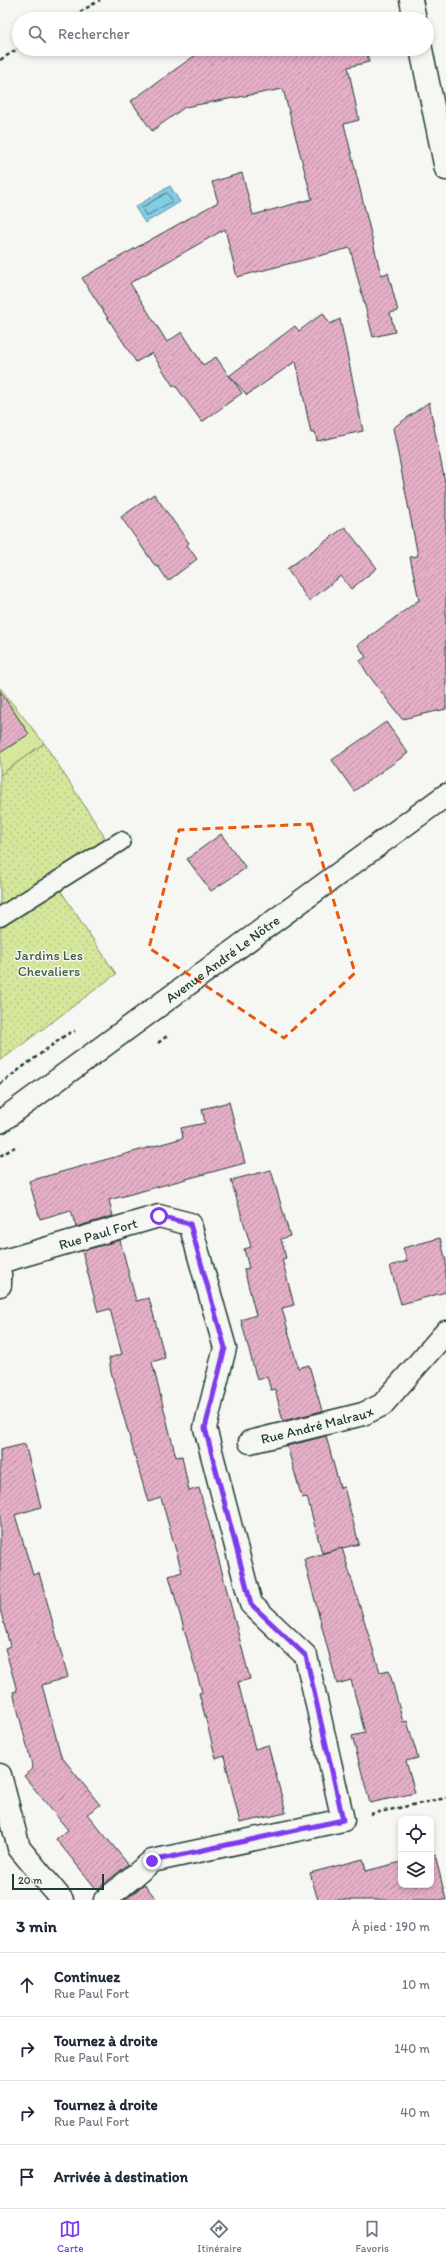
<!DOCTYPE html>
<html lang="fr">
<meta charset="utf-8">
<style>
:root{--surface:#fff;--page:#f2f2f3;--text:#1f2937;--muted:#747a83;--line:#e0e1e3;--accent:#7c3aed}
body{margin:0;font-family:Itim,sans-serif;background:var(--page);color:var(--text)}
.controls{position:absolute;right:12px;bottom:12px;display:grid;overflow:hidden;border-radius:8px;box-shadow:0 2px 6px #0003}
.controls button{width:36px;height:36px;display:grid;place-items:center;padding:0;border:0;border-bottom:1px solid var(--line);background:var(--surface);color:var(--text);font:20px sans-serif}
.scale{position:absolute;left:12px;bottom:10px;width:92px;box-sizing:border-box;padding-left:4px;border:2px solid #1f3d34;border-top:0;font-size:11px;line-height:14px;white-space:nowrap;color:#1f3d34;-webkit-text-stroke:3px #f6f6f2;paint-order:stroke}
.stop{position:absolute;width:12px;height:12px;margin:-9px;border:3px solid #7c3aed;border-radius:50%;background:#fff}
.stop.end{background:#7c3aed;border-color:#fff;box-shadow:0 1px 4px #0008}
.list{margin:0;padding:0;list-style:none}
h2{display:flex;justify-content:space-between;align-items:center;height:52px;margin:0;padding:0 16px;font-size:17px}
h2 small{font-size:13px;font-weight:400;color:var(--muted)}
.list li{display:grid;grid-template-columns:26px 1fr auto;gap:12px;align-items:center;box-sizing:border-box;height:64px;padding:0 16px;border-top:1px solid var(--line)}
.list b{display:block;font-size:15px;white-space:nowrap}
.list p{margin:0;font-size:13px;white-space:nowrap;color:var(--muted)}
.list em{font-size:13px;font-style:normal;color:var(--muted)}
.icon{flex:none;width:22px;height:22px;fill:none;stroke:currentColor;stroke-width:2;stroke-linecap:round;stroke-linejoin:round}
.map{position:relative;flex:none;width:446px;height:1900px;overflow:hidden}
.search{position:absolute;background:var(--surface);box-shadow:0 2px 6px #0003;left:12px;right:12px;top:12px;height:44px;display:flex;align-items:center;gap:10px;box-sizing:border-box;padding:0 14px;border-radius:22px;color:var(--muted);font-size:15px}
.sheet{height:308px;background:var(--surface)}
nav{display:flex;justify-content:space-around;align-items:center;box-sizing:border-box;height:56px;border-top:1px solid var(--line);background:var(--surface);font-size:11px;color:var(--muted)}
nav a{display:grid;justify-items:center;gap:2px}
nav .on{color:var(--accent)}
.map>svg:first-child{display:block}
</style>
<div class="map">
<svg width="446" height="1900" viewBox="0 0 446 1900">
<defs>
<pattern id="garden-dots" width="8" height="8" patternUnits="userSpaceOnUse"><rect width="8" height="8" fill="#d4e79b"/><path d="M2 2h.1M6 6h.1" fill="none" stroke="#b6c786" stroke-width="1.8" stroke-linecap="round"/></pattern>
<pattern id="building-hatch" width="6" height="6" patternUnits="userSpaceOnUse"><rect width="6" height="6" fill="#e5afc8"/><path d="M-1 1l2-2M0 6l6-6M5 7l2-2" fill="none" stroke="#b990a3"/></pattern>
</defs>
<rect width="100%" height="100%" fill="#f6f6f2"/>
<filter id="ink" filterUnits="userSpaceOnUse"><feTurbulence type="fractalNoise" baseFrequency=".025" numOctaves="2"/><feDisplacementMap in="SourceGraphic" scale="8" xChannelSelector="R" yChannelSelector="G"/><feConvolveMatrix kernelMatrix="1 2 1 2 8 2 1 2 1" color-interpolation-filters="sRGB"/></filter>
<g filter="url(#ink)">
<path fill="url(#garden-dots)" stroke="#7a9268" d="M44,743l62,96 -55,37 65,98 -116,87v-286z"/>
<path fill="#d4e79b" stroke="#7a9268" d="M0,688l44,55 -44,32z"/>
<path fill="#84cbe5" stroke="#5c929e" d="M170,186l10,16 -35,21 -10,-16z"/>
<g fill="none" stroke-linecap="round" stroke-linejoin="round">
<path stroke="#47767b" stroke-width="1" d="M167,193l6,8 -27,15 -4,-8z"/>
</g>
<g fill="url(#building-hatch)" stroke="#1f3d34">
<path d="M204,49h162l3,13 -21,5 11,53 -15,4 37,151 7,-2 10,38 -8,2 5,19 -22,5 -23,-89 -113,29 -12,-48 -95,54 37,59 15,-10 21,33 13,-8 13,19 66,-50 4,5 24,-18 7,11 10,-5 23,112 -46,10 -2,-9 -4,1 -15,-72 -49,34 -17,-19 12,17 -40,29 -27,-37 -2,1 -21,-33 -16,9 -54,-84 136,-76 -6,-20 30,-9 11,42 59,-16 -29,-110 -98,18 -33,24 -21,-30z"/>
<path d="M429,402l17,85v222l-44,10 -35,-46 -7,-12 6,-4 -8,-12 61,-45 -9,-43 8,-1 -25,-128z"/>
<path d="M154,494l35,49 -2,2 10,14 -29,22 -10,-15 -2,1 -35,-50z"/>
<path d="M345,527l32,41 -26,21 -10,-13 -32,25 -22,-32z"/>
<path d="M0,691l29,43 -29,19z"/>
<path d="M386,722l22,31 -54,38 -22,-31z"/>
<path d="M221,834l25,34 -35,23 -24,-32z"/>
<path d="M229,1102l16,61 -136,37 4,16 -37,11 -5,-17 -31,9 -11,-38 154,-43 -2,-10 24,-5 -3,-14z"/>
<path d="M271,1170l19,66 -9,3 5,19 -4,1 12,46 -12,3 16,60 11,-3 13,46 -39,10 -8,-32 -4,1 -4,-13 -10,3 -16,-60 15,-5 -12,-46 5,-1 -5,-19 7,-2 -20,-67z"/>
<path d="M440,1238l6,23v31l-45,12 -11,-38 17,-5 -4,-13z"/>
<path d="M120,1240l16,61 13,-3 16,60 -13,4 24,95 6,-1 7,35 10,-3 22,80 29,111 -12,3 17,67 13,-4 18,68 -46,10 -16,-67 -8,3 -17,-66 3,-1 -33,-116 13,-4 -21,-74 -13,4 -37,-130 -2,-14 13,-4 -12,-45 -12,3 -16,-61z"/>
<path d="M326,1436l14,52 4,-1 15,57 -37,9 -15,-56 -5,1 -15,-52z"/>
<path d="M25,1444l16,63 -26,8 18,60 6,-2 29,104 -26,8 19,71 39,49 -13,9 41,50 -31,26 -41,-51 12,-9 -44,-54 9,-7 -20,-77 4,-1 -12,-43 5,-2 -10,-37v-159z"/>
<path d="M342,1548l38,124 9,-2 14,52 4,-1 11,37 -12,3 9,32 -45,10 -18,-67 13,-3 -14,-53 -14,4 -33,-125z"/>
<path d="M435,1854l11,46h-128l-8,-27 53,-14 3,12 35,-9v23h30v-30z"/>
<path d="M144,1884l13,16h-32z"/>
</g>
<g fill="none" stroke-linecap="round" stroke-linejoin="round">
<g stroke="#1f3d34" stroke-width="21">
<path id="lane" d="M0,917l121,-76"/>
</g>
<g stroke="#1f3d34" stroke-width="25">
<g id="street">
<path id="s1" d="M0,1122l446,-327"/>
<path id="s2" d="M0,1262l159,-46 31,8 35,124 -20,80 46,176 55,52 37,164 -191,41 -47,39"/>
<path d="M0,1274v11"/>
<path id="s3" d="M250,1442l113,-28 19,-9 64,-73"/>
<path d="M0,1775l19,73 43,52"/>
</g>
</g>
<g stroke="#1f3d34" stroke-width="25">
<g id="secondary">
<path d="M411,0l4,19"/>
<path d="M421,49l25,120"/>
</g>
</g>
<g stroke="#1f3d34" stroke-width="2.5" stroke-dasharray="4 3" stroke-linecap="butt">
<path d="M68,19l32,-19"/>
<path d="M0,60l19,-12"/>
<path d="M158,1043l10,-8"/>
<path d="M0,1084l67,-50 8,-3"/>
<path d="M0,1156l15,-9"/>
<path d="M370,1814l76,-16"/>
</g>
<use href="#lane" stroke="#f6f6f2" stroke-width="18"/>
<use href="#street" stroke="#f6f6f2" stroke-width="22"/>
<use href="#secondary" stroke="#f6f6f2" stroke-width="22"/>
</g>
</g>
<g fill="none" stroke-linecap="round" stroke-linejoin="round" filter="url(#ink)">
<path stroke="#7c3aed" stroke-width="5" d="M152,1861l191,-41 -37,-164 -55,-52 -46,-176 20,-80 -35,-124 -31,-8"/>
</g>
<path fill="none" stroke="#e8590c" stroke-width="3" stroke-dasharray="8 5" stroke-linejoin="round" d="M311,824l44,149 -71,65 -135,-90 30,-118z"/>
<g text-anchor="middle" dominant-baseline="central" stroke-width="3" stroke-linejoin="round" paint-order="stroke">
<g font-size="14" fill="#435f49" stroke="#f6f6f2">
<text x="49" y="955">Jardins Les<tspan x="49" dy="16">Chevaliers</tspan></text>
</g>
<g font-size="14" fill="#1f3d34" stroke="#f6f6f2">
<text stroke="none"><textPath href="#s1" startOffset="276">Avenue André Le Nôtre</textPath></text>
<text stroke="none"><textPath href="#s2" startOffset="102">Rue Paul Fort</textPath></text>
<text stroke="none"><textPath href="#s3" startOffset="69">Rue André Malraux</textPath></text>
</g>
</g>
</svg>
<div class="controls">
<button><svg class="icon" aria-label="locate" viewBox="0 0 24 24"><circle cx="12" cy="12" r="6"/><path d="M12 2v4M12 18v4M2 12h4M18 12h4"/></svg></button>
<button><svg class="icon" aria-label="layers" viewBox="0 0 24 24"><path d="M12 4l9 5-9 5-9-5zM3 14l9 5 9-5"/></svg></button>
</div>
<div class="scale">20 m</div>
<div class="stop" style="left:159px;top:1216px"></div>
<div class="stop end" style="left:152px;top:1861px"></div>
<div class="search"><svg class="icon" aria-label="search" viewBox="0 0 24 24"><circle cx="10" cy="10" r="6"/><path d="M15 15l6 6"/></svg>Rechercher</div>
</div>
<section class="sheet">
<h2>3 min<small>À pied · 190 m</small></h2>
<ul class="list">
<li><svg class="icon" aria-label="ahead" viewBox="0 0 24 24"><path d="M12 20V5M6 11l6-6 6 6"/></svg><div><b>Continuez</b><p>Rue Paul Fort</p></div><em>10 m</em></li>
<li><svg class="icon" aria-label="right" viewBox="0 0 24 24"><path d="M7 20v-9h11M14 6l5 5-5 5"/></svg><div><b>Tournez à droite</b><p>Rue Paul Fort</p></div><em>140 m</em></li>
<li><svg class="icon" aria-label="right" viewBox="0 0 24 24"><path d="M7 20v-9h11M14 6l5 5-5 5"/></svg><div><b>Tournez à droite</b><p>Rue Paul Fort</p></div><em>40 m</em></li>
<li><svg class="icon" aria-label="arrive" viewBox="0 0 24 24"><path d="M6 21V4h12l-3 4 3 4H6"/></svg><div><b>Arrivée à destination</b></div></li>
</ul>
</section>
<nav>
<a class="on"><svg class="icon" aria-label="map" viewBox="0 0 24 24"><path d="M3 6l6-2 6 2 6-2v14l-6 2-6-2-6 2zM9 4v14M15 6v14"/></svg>Carte</a>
<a><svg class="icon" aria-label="directions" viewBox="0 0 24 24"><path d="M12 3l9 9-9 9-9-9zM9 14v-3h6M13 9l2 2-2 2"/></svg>Itinéraire</a>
<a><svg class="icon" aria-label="saved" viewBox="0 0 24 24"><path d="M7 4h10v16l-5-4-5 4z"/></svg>Favoris</a>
</nav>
